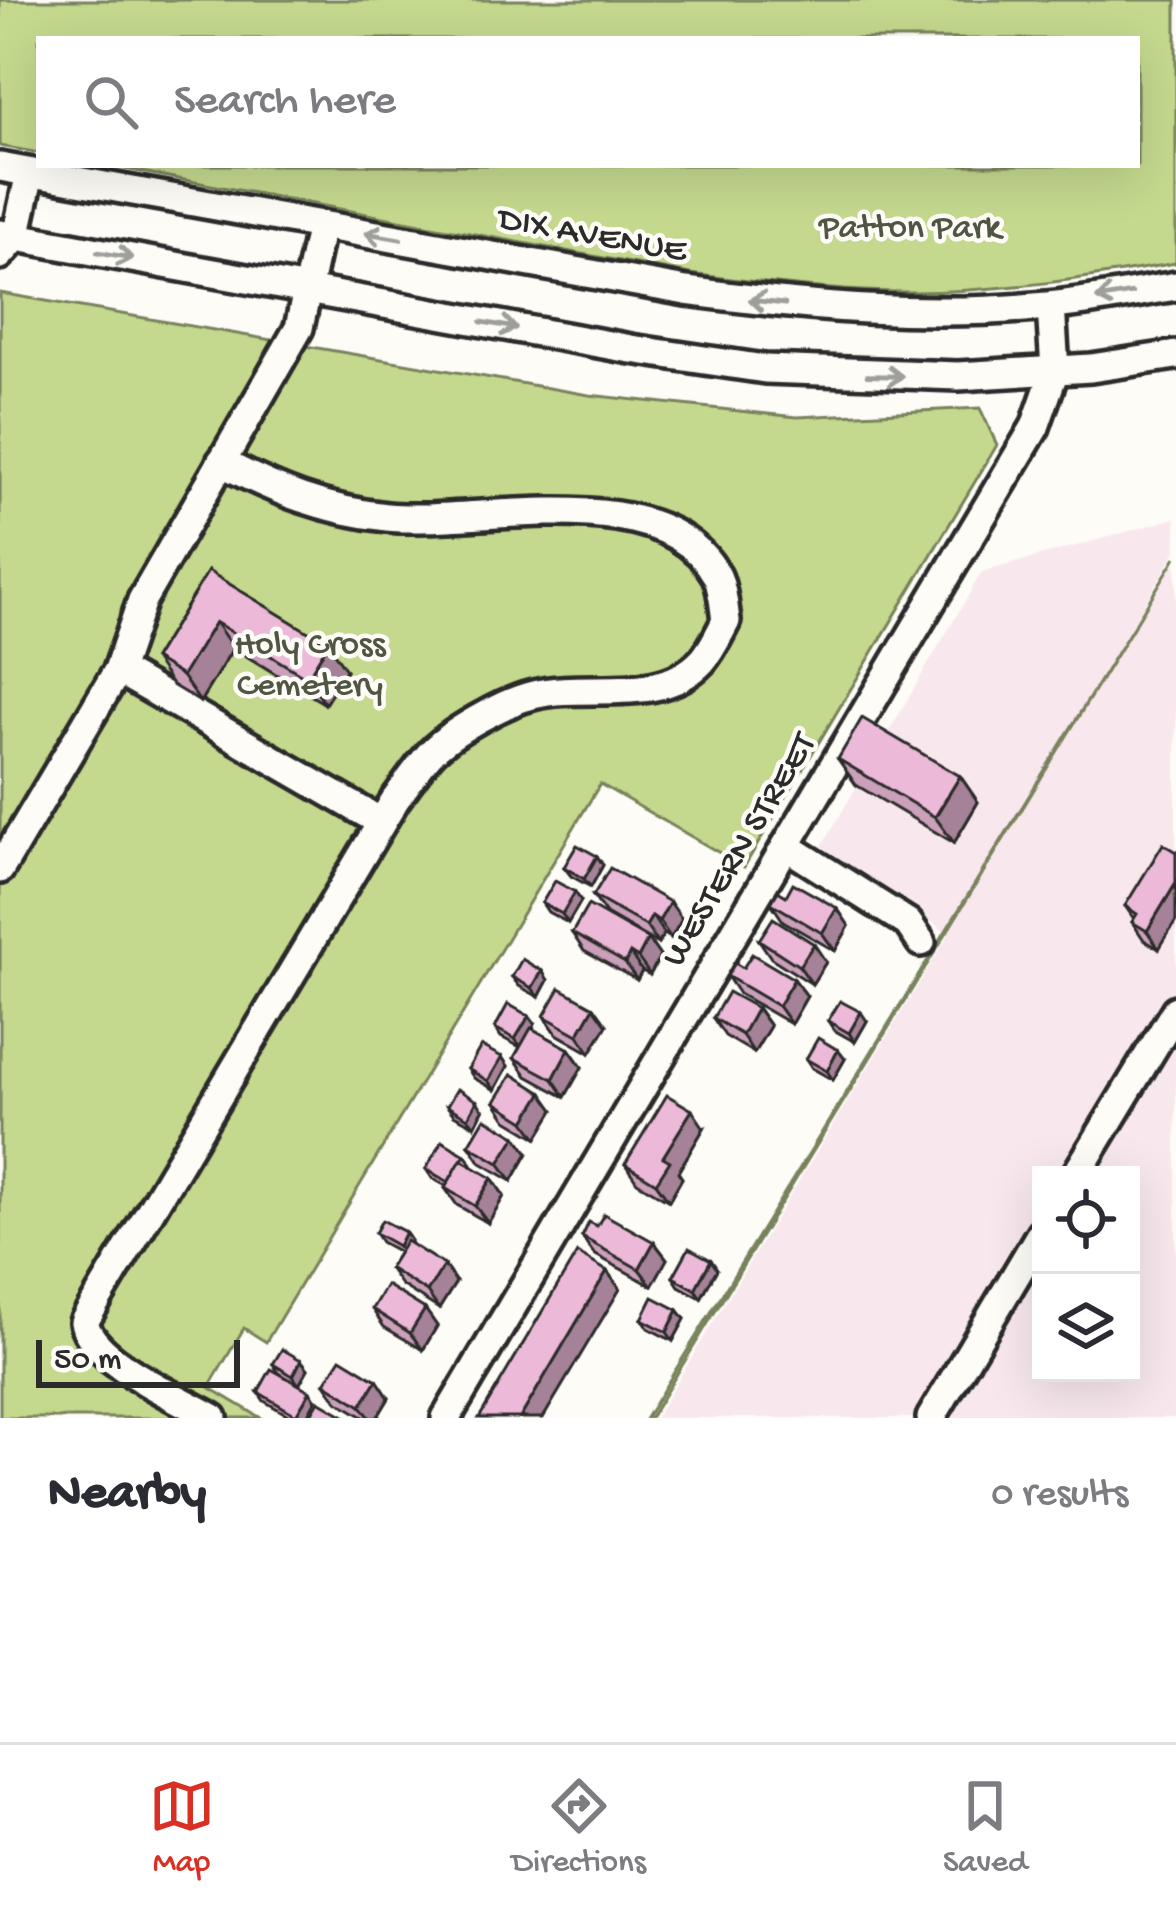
<!DOCTYPE html>
<style>
:root{--surface:#fff;--page:#f7f7f7;--text:#2b2b33;--muted:#7c7c81;--line:#e1e1e2;--accent:#d93025}
body{margin:0;font-family:"Gochi Hand",sans-serif;background:var(--page);color:var(--text)}
.controls{position:absolute;right:36px;bottom:36px;display:grid;overflow:hidden;border-radius:0px;box-shadow:0 12px 48px #0002}
.controls button{width:108px;height:108px;display:grid;place-items:center;padding:0;border:0;border-bottom:3px solid var(--line);background:var(--surface);color:var(--text);font:60px sans-serif}
.scale{position:absolute;left:36px;bottom:30px;width:204px;box-sizing:border-box;padding-left:12px;border:6px solid #2b2b2b;border-top:0;font-size:33px;line-height:42px;white-space:nowrap;color:#2b2b2b;-webkit-text-stroke:9px #fdfcf7;paint-order:stroke}
.list{margin:0;padding:0;list-style:none}
h2{display:flex;justify-content:space-between;align-items:center;height:156px;margin:0;padding:0 48px;font-size:51px}
h2 small{font-size:39px;font-weight:400;color:var(--muted)}
.icon{flex:none;width:66px;height:66px;fill:none;stroke:currentColor;stroke-width:2;stroke-linecap:round;stroke-linejoin:round}
.map{position:relative;flex:none;width:1176px;height:1418px;overflow:hidden}
.search{position:absolute;background:var(--surface);box-shadow:0 12px 48px #0002;left:36px;right:36px;top:36px;height:132px;display:flex;align-items:center;gap:30px;box-sizing:border-box;padding:0 42px;border-radius:0px;color:var(--muted);font-size:45px}
.sheet{height:324px;background:var(--surface)}
nav{display:flex;justify-content:space-around;align-items:center;box-sizing:border-box;height:168px;border-top:3px solid var(--line);background:var(--surface);font-size:33px;color:var(--muted)}
nav a{display:grid;justify-items:center;gap:6px}
nav .on{color:var(--accent)}
.map>svg:first-child{display:block}
</style>
<div class="map">
<svg width="1176" height="1418" viewBox="0 0 1176 1418">
<rect width="100%" height="100%" fill="#fdfcf7"/>
<filter id="ink" filterUnits="userSpaceOnUse"><feTurbulence type="fractalNoise" baseFrequency=".00833" numOctaves="2"/><feDisplacementMap in="SourceGraphic" scale="24" xChannelSelector="R" yChannelSelector="G"/><feConvolveMatrix kernelMatrix="1 2 1 2 8 2 1 2 1" color-interpolation-filters="sRGB"/></filter>
<g filter="url(#ink)">
<path fill="#f8e8ee" fill-rule="evenodd" d="M1176,518v33l-144,242 144,-234v859h-521l294,-484 -127,-88 160,-274zM1041,1175h90v198h-90z"/>
<g fill="#c4d88e" stroke="#78825c" stroke-width="3">
<path d="M0,0h1176v263c-87,15 -177,29 -266,29 -73,0 -147,-9 -220,-18l-586,-109h1033v-126h-1098v114l-39,-7z"/>
<path d="M0,293l589,102 208,22 183,-9 17,37 -253,422 -144,-83 -334,558 -22,-14 -35,59 52,31h-261z"/>
<path d="M1176,557l-526,861h-4z"/>
</g>
<g fill="none" stroke-linecap="round" stroke-linejoin="round">
<g stroke="#2b2b2b" stroke-width="36">
<g id="minor">
<path d="M0,167l686,124c120,16 240,27 361,15 43,-4 86,-13 129,-20"/>
<path d="M0,234l631,115 134,20 193,7 133,-8 85,-13"/>
<path d="M0,255l16,-18 14,-64"/>
<path d="M118,670l263,152"/>
<path d="M786,846l122,77 13,19"/>
<path d="M0,869l118,-199 24,-70 157,-272 22,-103"/>
<path d="M1076,1175l100,-165"/>
<path d="M213,1418c-36,-21 -120,-56 -129,-96l311,-522c11,-15 22,-31 34,-45 19,-22 75,-53 104,-60 54,-14 127,11 169,-34 10,-11 17,-27 24,-40 -2,-14 -3,-32 -9,-45 -55,-101 -240,-50 -330,-59 -63,-7 -111,-26 -166,-55"/>
<path d="M446,1418l589,-991 20,-57 -4,-64"/>
<path d="M931,1418l110,-185"/>
</g>
</g>
<use href="#minor" stroke="#fdfcf7" stroke-width="27"/>
</g>
<g fill="#cba0ba" stroke="#2b2b2b" stroke-width="3">
<path d="M208,571l138,99 -21,34 -92,-56 -33,54 -28,-17 -18,-26z"/>
<path d="M838,759l122,17 18,26 -24,41 -98,-58z"/>
<path d="M1176,852l-17,97 -15,-9 -12,-18 2,-3 -9,-13z"/>
<path d="M597,856l6,9 -12,22 -20,-11 -7,-9z"/>
<path d="M575,892l6,9 -13,22 -20,-11 -6,-9z"/>
<path d="M593,896l89,23 -11,19 -7,-4 -6,10 -52,-30z"/>
<path d="M786,896l51,12 12,18 -14,25 -52,-30 -12,-18z"/>
<path d="M572,933l76,6 12,17 -10,19 -8,-4 -5,9 -53,-29z"/>
<path d="M759,940l67,22 -14,22 -41,-26z"/>
<path d="M743,968l51,11 13,17 -16,28 -52,-30 -12,-18z"/>
<path d="M542,971l6,9 -9,17 -20,-11 -7,-9z"/>
<path d="M594,1007l13,18 -17,28 -33,-19 -13,-18z"/>
<path d="M757,1008l13,18 -16,27 -29,-17 -12,-18z"/>
<path d="M828,1021h39l-12,21 -21,-12z"/>
<path d="M535,1024l-2,5 36,20 13,18 -17,30 -38,-21 -13,-18 6,-11 -19,-10 -6,-9z"/>
<path d="M502,1057l6,9 -13,24 -21,-12 -6,-9z"/>
<path d="M806,1059h39l-12,21 -21,-12z"/>
<path d="M542,1093l12,17 -17,28 -30,-18 -12,-18z"/>
<path d="M447,1106l36,4 -8,16 -21,-11z"/>
<path d="M704,1128l-26,44 4,6 -13,23 -32,-19 -12,-18z"/>
<path d="M516,1136l12,17 -16,28 -31,-18 -12,-18z"/>
<path d="M465,1155l7,9 -1,2 21,12 12,18 -16,27 -31,-18 -12,-17 1,-2 -14,-8 -6,-9z"/>
<path d="M405,1232l6,9 -1,3 46,38 -17,27 -38,-24 -12,-17 10,-16 -18,-10 -6,-9z"/>
<path d="M582,1237l72,5 13,17 -15,27 -58,-32z"/>
<path d="M711,1260l6,9 -16,29 -22,-12 -6,-9z"/>
<path d="M372,1309h53l12,17 -14,24 -39,-23z"/>
<path d="M678,1310l7,9 -12,22 -25,-13 -6,-9z"/>
<path d="M301,1360l7,9 -9,16 -20,-12 -6,-9z"/>
<path d="M377,1380l12,18 -12,20h-12l-28,-17 -12,-18z"/>
<path d="M258,1392l58,8 -10,18h-13l-29,-17z"/>
</g>
<g fill="#a58297" stroke="#2b2b2b" stroke-width="3">
<path d="M215,622l18,26 -33,54 -18,-26z"/>
<path d="M328,644l18,26 -21,34 -18,-26z"/>
<path d="M960,776l18,26 -24,41 -19,-26z"/>
<path d="M597,856l6,9 -12,22 -7,-8z"/>
<path d="M1176,883v38l-17,28 -12,-18z"/>
<path d="M575,892l6,9 -13,22 -6,-9z"/>
<path d="M670,902l12,17 -11,19 -12,-17z"/>
<path d="M837,908l12,18 -14,25 -13,-18z"/>
<path d="M652,916l12,18 -6,10 -12,-18z"/>
<path d="M648,939l12,17 -10,19 -12,-17z"/>
<path d="M814,944l12,18 -14,22 -13,-18z"/>
<path d="M630,953l12,18 -5,9 -12,-17z"/>
<path d="M542,971l6,9 -9,17 -7,-9z"/>
<path d="M794,979l13,17 -16,28 -13,-18z"/>
<path d="M594,1007l13,18 -17,28 -12,-18z"/>
<path d="M757,1008l13,18 -16,27 -12,-18z"/>
<path d="M861,1012l6,9 -12,21 -6,-9z"/>
<path d="M529,1016l6,8 -13,24 -7,-9z"/>
<path d="M569,1049l13,18 -17,30 -12,-18z"/>
<path d="M838,1050l7,9 -12,21 -6,-9z"/>
<path d="M502,1057l6,9 -13,24 -7,-9z"/>
<path d="M542,1093l12,17 -17,28 -12,-17z"/>
<path d="M477,1101l6,9 -8,16 -7,-8z"/>
<path d="M692,1110l12,18 -26,44 4,6 -13,23 -13,-18 7,-26z"/>
<path d="M516,1136l12,17 -16,28 -13,-18z"/>
<path d="M492,1178l12,18 -16,27 -13,-17z"/>
<path d="M405,1232l6,9 -6,14 -7,-9z"/>
<path d="M654,1242l13,17 -15,27 -13,-17z"/>
<path d="M711,1260l6,9 -16,29 -6,-9z"/>
<path d="M444,1265l12,17 -17,27 -12,-17z"/>
<path d="M607,1271l13,18 -77,129h-23z"/>
<path d="M425,1309l12,17 -14,24 -13,-17z"/>
<path d="M678,1310l7,9 -12,22 -6,-9z"/>
<path d="M301,1360l7,9 -9,16 -6,-9z"/>
<path d="M377,1380l12,18 -12,20h-7l-9,-12z"/>
<path d="M310,1391l6,9 -10,18h-8l-2,-3z"/>
</g>
<g fill="#ecbad8" stroke="#2b2b2b" stroke-width="3">
<path d="M208,571l120,73 -21,34 -92,-56 -33,54 -28,-17z"/>
<path d="M862,718l98,58 -25,41 -97,-58z"/>
<path d="M1163,844l13,8v31l-29,48 -15,-9 5,-8 -12,-8z"/>
<path d="M577,845l20,11 -13,23 -20,-12z"/>
<path d="M610,868l60,34 -11,19 -7,-5 -6,10 -53,-30z"/>
<path d="M555,881l20,11 -13,22 -20,-11z"/>
<path d="M793,883l44,25 -15,25 -51,-30 7,-12 8,5z"/>
<path d="M588,905l60,34 -10,19 -8,-5 -5,10 -53,-30z"/>
<path d="M773,918l41,26 -15,22 -40,-26z"/>
<path d="M752,954l42,25 -16,27 -51,-30 8,-13 8,5z"/>
<path d="M522,959l20,12 -10,17 -20,-11z"/>
<path d="M560,988l34,19 -16,28 -34,-19z"/>
<path d="M728,992l29,16 -15,27 -29,-17z"/>
<path d="M840,1001l21,11 -12,21 -21,-12z"/>
<path d="M508,1004l21,12 -14,23 -20,-11z"/>
<path d="M531,1028l38,21 -16,30 -39,-21z"/>
<path d="M818,1038l20,12 -11,21 -21,-12z"/>
<path d="M481,1046l21,11 -14,24 -20,-12z"/>
<path d="M512,1074l30,19 -17,28 -30,-19z"/>
<path d="M457,1089l20,12 -9,17 -21,-12z"/>
<path d="M667,1095l25,15 -29,47 7,4 -14,22 -31,-19z"/>
<path d="M485,1118l31,18 -17,27 -30,-18z"/>
<path d="M442,1141l23,14 -17,27 -22,-13z"/>
<path d="M461,1160l31,18 -17,28 -30,-18z"/>
<path d="M604,1214l50,28 -15,27 -57,-32 7,-15 8,4z"/>
<path d="M382,1220l23,12 -7,14 -23,-13z"/>
<path d="M406,1241l38,24 -17,27 -38,-24z"/>
<path d="M689,1248l22,12 -16,29 -22,-12z"/>
<path d="M577,1253l30,18 -87,147h-41z"/>
<path d="M386,1285l39,24 -15,24 -38,-24z"/>
<path d="M653,1297l25,13 -11,22 -25,-13z"/>
<path d="M282,1349l19,11 -8,16 -20,-12z"/>
<path d="M341,1358l36,22 -16,26 -36,-23z"/>
<path d="M271,1369l39,22 -14,24 -38,-23z"/>
<path d="M319,1401l29,17h-39z"/>
</g>
<defs><path id="oneway-shaft" d="M-6 0H5M1.5-3L5.5 0L1.5 3" fill="none" stroke-width="1.6" stroke-linecap="round" stroke-linejoin="round" transform="scale(3)"/></defs>
<g stroke="#9e9e9b">
<use href="#oneway-shaft" transform="translate(383 236) rotate(-170)"/>
<use href="#oneway-shaft" transform="translate(115 255) rotate(10)"/>
<use href="#oneway-shaft" transform="translate(1114 296) rotate(171)"/>
<use href="#oneway-shaft" transform="translate(767 302) rotate(-173)"/>
<use href="#oneway-shaft" transform="translate(499 325) rotate(10)"/>
<use href="#oneway-shaft" transform="translate(885 376) rotate(1)"/>
</g>
</g>
<g text-anchor="middle" dominant-baseline="central" stroke-width="9" stroke-linejoin="round" paint-order="stroke">
<g font-size="36" fill="#515644" stroke="#fdfcf7">
<text x="910" y="229">Patton Park</text>
<text x="310" y="646">Holy Cross<tspan x="310" dy="41">Cemetery</tspan></text>
</g>
<g font-size="36" fill="#2b2b2b" stroke="#fdfcf7">
<text transform="translate(592 237) rotate(10)">DIX AVENUE</text>
<text transform="translate(741 851) rotate(-59)">WESTERN STREET</text>
</g>
</g>
</svg>
<div class="controls">
<button><svg class="icon" aria-label="locate" viewBox="0 0 24 24"><circle cx="12" cy="12" r="6"/><path d="M12 2v4M12 18v4M2 12h4M18 12h4"/></svg></button>
<button><svg class="icon" aria-label="layers" viewBox="0 0 24 24"><path d="M12 4l9 5-9 5-9-5zM3 14l9 5 9-5"/></svg></button>
</div>
<div class="scale">50 m</div>
<div class="search"><svg class="icon" aria-label="search" viewBox="0 0 24 24"><circle cx="10" cy="10" r="6"/><path d="M15 15l6 6"/></svg>Search here</div>
</div>
<section class="sheet">
<h2>Nearby<small>0 results</small></h2>
<ul class="list">
</ul>
</section>
<nav>
<a class="on"><svg class="icon" aria-label="map" viewBox="0 0 24 24"><path d="M3 6l6-2 6 2 6-2v14l-6 2-6-2-6 2zM9 4v14M15 6v14"/></svg>Map</a>
<a><svg class="icon" aria-label="directions" viewBox="0 0 24 24"><path d="M12 3l9 9-9 9-9-9zM9 14v-3h6M13 9l2 2-2 2"/></svg>Directions</a>
<a><svg class="icon" aria-label="saved" viewBox="0 0 24 24"><path d="M7 4h10v16l-5-4-5 4z"/></svg>Saved</a>
</nav>
